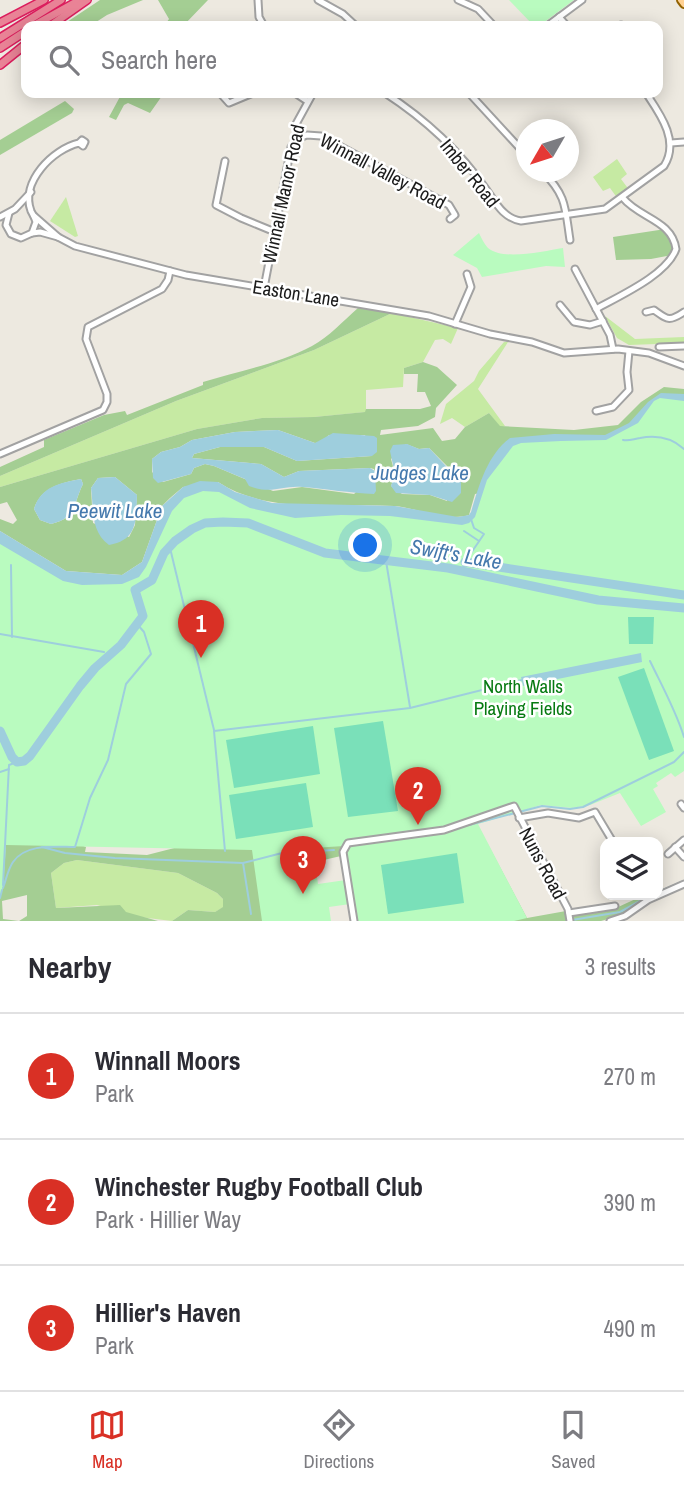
<!DOCTYPE html>
<meta charset="utf-8">
<style>
:root{--surface:#fff;--page:#f7f7f7;--text:#2b2b33;--muted:#7c7c81;--line:#e1e1e2;--accent:#d93025}
body{margin:0;font-family:"Archivo Narrow",sans-serif;background:var(--page);color:var(--text)}
.controls{position:absolute;right:21px;bottom:21px;display:grid;overflow:hidden;border-radius:14px;box-shadow:0 4px 18px #0003}
.controls button{width:63px;height:63px;display:grid;place-items:center;padding:0;border:0;border-bottom:2px solid var(--line);background:var(--surface);color:var(--text);font:35px sans-serif}
.compass{position:absolute;left:516px;top:119px;width:63px;height:63px;border-radius:50%;background:var(--surface);box-shadow:0 4px 18px #0003;rotate:231deg}
.you{position:absolute;left:366px;top:546px;width:24px;height:24px;margin:-18px;border:5px solid #fff;border-radius:50%;background:#1a73e8;box-shadow:0 0 0 10px #1a73e833}
.badge{display:grid;place-items:center;width:46px;height:46px;border-radius:50%;background:var(--accent);color:#fff;font-size:23px;font-weight:700}
.pin{position:absolute;translate:-50% -58px;filter:drop-shadow(0 2px 4px #0008)}
.pin::after{content:'';position:absolute;top:37px;width:24px;height:21px;background:inherit;clip-path:polygon(0 0,100% 0,50% 100%)}
.list{margin:0;padding:0;list-style:none}
h2{display:flex;justify-content:space-between;align-items:center;height:91px;margin:0;padding:0 28px;font-size:30px}
h2 small{font-size:23px;font-weight:400;color:var(--muted)}
.list li{display:grid;grid-template-columns:46px 1fr auto;gap:21px;align-items:center;box-sizing:border-box;height:126px;padding:0 28px;border-top:2px solid var(--line)}
.list b{display:block;font-size:26px;white-space:nowrap}
.list p{margin:0;font-size:23px;white-space:nowrap;color:var(--muted)}
.list em{font-size:23px;font-style:normal;color:var(--muted)}
.icon{flex:none;width:38px;height:38px;fill:none;stroke:currentColor;stroke-width:2;stroke-linecap:round;stroke-linejoin:round}
.map{position:relative;flex:none;width:684px;height:921px;overflow:hidden}
.search{position:absolute;background:var(--surface);box-shadow:0 4px 18px #0003;left:21px;right:21px;top:21px;height:77px;display:flex;align-items:center;gap:18px;box-sizing:border-box;padding:0 24px;border-radius:14px;color:var(--muted);font-size:26px}
.sheet{height:469px;background:var(--surface)}
nav{display:flex;justify-content:space-around;align-items:center;box-sizing:border-box;height:98px;border-top:2px solid var(--line);background:var(--surface);font-size:19px;color:var(--muted)}
nav a{display:grid;justify-items:center;gap:4px}
nav .on{color:var(--accent)}
.map>svg:first-child{display:block}
</style>
<div class="map">
<svg width="684" height="921" viewBox="0 0 684 921">
<rect width="100%" height="100%" fill="#ede9e0"/>
<g fill="#c6eaa3">
<path d="M617,159l10,15 -6,5 9,12 -12,8 -8,-11 -7,3 -10,-14z"/>
<path d="M66,197l12,39 -3,1 -25,-16z"/>
<path d="M392,313l66,15 -7,16 -8,-5 -8,1 -12,22 -19,6 -1,19 -37,3v22l-52,5 -52,1 -65,11 -197,58v-11l176,-75 138,-51z"/>
<path d="M605,316l30,23 49,-2v6l-55,2 -12,-7z"/>
<path d="M504,342h4l-30,47 27,37 -5,1 -11,-14 -24,14 -13,-9 -12,6 6,-20 28,-23 5,-10z"/>
<path d="M77,860l101,13 39,20 6,6 1,8 -9,5 -27,-2 -16,11 -33,-4 -42,-12 -41,3 -5,-35 13,-10z"/>
</g>
<g fill="#a4ce93" fill-rule="evenodd">
<path d="M100,0h43l-36,15 -17,11h-29z"/>
<path d="M158,0h50l-25,26h-19l5,-7z"/>
<path d="M122,93h42l-14,20 -22,-10 -4,2 -8,15 -7,-3z"/>
<path d="M65,101l9,8 -2,4 -72,42v-15z"/>
<path d="M659,230h6l9,15 -2,10 -21,4 -35,1 -3,-23z"/>
<path d="M358,308l34,5 -78,37 -138,51 -176,75v-9l44,-20v-7l60,-25 21,-4 2,4 76,-30v-3c36,-11 75,-18 109,-36 17,-9 31,-25 46,-38z"/>
<path d="M423,362l14,5 20,18 -21,23 -1,9 -17,9 -37,4 -1,5 53,-7 9,13 13,-2 10,-12 24,-14 11,13 74,4 44,-5 23,-23 23,-15 20,2v69l-209,36 -6,21c-24,7 -51,-7 -75,-9 -59,-4 -123,10 -176,-24l-35,5 -13,11 -8,8 -20,56 -20,13 -56,-4 -66,-40v-12l13,5 4,-4 -10,-18 -7,2v-17l197,-58 65,-11 52,-1 51,-5 1,-3h54l11,-3 -6,-14h-8l1,-18h-14v-6zM278,430l37,13 7,-1 7,-7h36l7,21 -75,5 -33,-14h-44l-26,7 -2,4 69,6 23,13 15,-6 71,-3 4,1 1,5 -21,20 -52,-7 -29,4 -59,-25 -9,-2 -11,4 -3,6 -28,8 -11,-10v-13l9,-7 19,-5 12,-7 43,-8zM406,444l13,5 10,-1 21,21 -3,32 -17,-6 -28,-1 -11,-8 4,-12 -4,-15zM115,477l22,18 -2,30 -6,12 -36,-14 -2,-35 7,-10zM81,479l2,5c-11,22 -5,33 -32,40l-11,-4 -6,-11c7,-22 27,-26 47,-30z"/>
<path d="M0,816l86,31 -1,5 62,3 43,-11 152,2 -1,10 -39,9 -1,56h-129l16,-11 27,2 8,-5v-8l-6,-6 -39,-20 -101,-13 -13,3 -13,10 5,35 64,-3 6,7 32,9h-158zM27,895v21l-8,5 -16,-2 -1,-18z"/>
<path d="M477,824l50,94 39,-7 1,5 49,-8 26,-12 3,4 -23,15 -21,6h-125z"/>
</g>
<g fill="#b9fbbf">
<path d="M509,0h65l-35,26h-5z"/>
<path d="M479,233c2,4 5,11 9,15 15,13 56,3 75,0l2,19 -19,-1 -64,11 -5,-9 -24,-13z"/>
<path d="M656,397l28,1v373l-9,6 -4,-4 -15,10 2,3 -5,3 13,23 -25,14 -21,-33 -30,12 -18,3 -31,-3 -63,19 49,94 -13,3h-160l-10,-75 -31,2 5,36 28,-4 4,24 -21,3 2,14h-69l-10,-71 -246,-5 -3,43 -3,10v-364l65,40 58,3 20,-14 33,-66 40,-11 55,25 199,7 14,-38 29,-38 92,-4 27,-14z"/>
</g>
<g fill="#7ae0b9">
<path d="M628,617h26l-1,27h-24z"/>
<path d="M644,668l30,83 -25,9 -31,-83z"/>
<path d="M383,721l15,90 -50,6 -14,-89z"/>
<path d="M313,726l7,48 -86,14 -8,-48z"/>
<path d="M306,783l7,44 -77,12 -7,-44z"/>
<path d="M457,853l7,50 -76,11 -7,-49z"/>
</g>
<g fill="#9ecedd">
<path d="M661,393l23,1v7l-24,-3 -6,3 -16,22 -32,17 -45,1 -40,2 -8,3 -26,34 -12,37 -6,6 -7,2 -72,-9 -49,-1 -46,3 -45,-10 -31,-16 -16,-1 -19,7 -12,13 -26,56 -7,10 -17,7 -40,1 -19,-4 -63,-37v-13l66,40 56,4 20,-13 20,-56 21,-19 17,-6 18,1 17,10 37,11 123,3 63,11 11,-2 2,-3c8,-26 16,-57 39,-74l44,-4 51,1 24,-12 19,-21z"/>
<path d="M278,430l37,13 18,-10 41,3 3,2v14l-5,4 -75,5 -33,-14h-44l-26,7 -2,4 69,6 23,13 15,-6 71,-3 5,3 1,20 -2,3c-24,-1 -48,-5 -71,-7 -22,-2 -30,8 -54,-1l-4,-7 -31,-13 -9,-2 -11,4 -3,6 -33,9 -5,-5 -1,-19 9,-7 19,-5 12,-7 43,-8z"/>
<path d="M407,444l12,5 10,-1 32,34v11l-9,9 -22,-7 -34,-2 -5,-7 4,-12 -5,-23 3,-6z"/>
<path d="M115,477l22,18c-1,25 1,45 -28,50 -19,-14 -15,-36 -18,-57l7,-10z"/>
<path d="M81,479l2,5c-11,22 -5,33 -32,40l-11,-4 -6,-11c7,-23 26,-26 47,-30z"/>
<path d="M641,653l1,9 -119,24 -2,-9z"/>
</g>
<g fill="none" stroke-linecap="round" stroke-linejoin="round">
<g stroke="#9ecedd" stroke-width="2">
<path d="M623,440c7,1 10,-1 17,-2 16,-3 32,0 44,11"/>
<path d="M464,531l15,10"/>
<path d="M170,548l44,182"/>
<path d="M469,556l15,-22 -10,-6 -3,-9"/>
<path d="M386,561l24,146"/>
<path d="M11,565l1,72"/>
<path d="M461,570l5,-7"/>
<path d="M0,634l104,18"/>
<path d="M110,653h2"/>
<path d="M650,661c12,25 26,50 34,76"/>
<path d="M0,772l9,-3"/>
<path d="M469,825l73,-19 28,3 13,-2 91,-45 10,-10"/>
<path d="M42,847l23,6 50,5 128,5 39,-10 52,-3"/>
<path d="M225,851l-11,-120 196,-23 112,-28"/>
<path d="M243,863l8,51"/>
<path d="M3,885l6,-120 8,-3"/>
<path d="M3,888c3,-8 5,-19 10,-26 13,-19 42,-15 62,-15l15,-49 18,-38 18,-76 25,-30 -7,-22 -7,-8"/>
<path d="M658,892l26,-11"/>
<path d="M0,898l2,-8"/>
<path d="M572,920l48,-8 31,-17"/>
</g>
<g stroke="#9ecedd" stroke-width="9">
<path d="M465,562l219,33"/>
<path d="M0,731l12,26 5,5 7,-1 6,-5 50,-70 15,-18 26,-23 22,-29 -8,-26 17,-10 12,-27 11,-12 17,-12 13,-6 18,-1 25,1 77,30 123,15 150,32 86,8"/>
</g>
<g stroke="#a2a2a2" stroke-width="9">
<g id="minor">
<path d="M258,0l1,17 5,9"/>
<path d="M318,0l25,14 13,12"/>
<path d="M458,0l20,9 16,17"/>
<path d="M559,17l8,9"/>
<path d="M621,25l1,1"/>
<path d="M547,26l35,-26"/>
<path d="M220,93l9,10 24,-10"/>
<path d="M295,93l12,8"/>
<path d="M385,93c40,26 74,57 101,96 10,14 17,29 35,32l84,-12 59,-43c16,-25 -4,-52 -18,-73"/>
<path d="M469,93l57,62"/>
<path d="M299,138l8,-3 14,1 128,69 6,10 -5,4"/>
<path d="M299,138l-3,-14 17,-31"/>
<path d="M671,143l13,-1"/>
<path d="M225,161l-9,44 25,13 34,14"/>
<path d="M543,172c24,24 22,36 27,68"/>
<path d="M9,213l-3,12 5,9 10,4 11,-5 4,-11c-1,-4 -3,-7 -5,-11 -11,-29 22,-62 48,-68l4,3 2,-4 -3,-2 -3,3"/>
<path d="M34,216l24,21"/>
<path d="M0,217l15,-8 16,-17"/>
<path d="M32,233l8,-1 18,5 17,9 111,29 243,41 61,18 42,8 32,11 54,-4 31,4 35,13"/>
<path d="M575,269l35,66 3,14"/>
<path d="M264,288l27,-141 8,-9"/>
<path d="M560,305l14,17 16,3 13,-4"/>
<path d="M596,309c23,-13 71,-34 80,-60 -4,-29 -37,-31 -53,-51"/>
<path d="M646,312l8,-2c14,10 15,12 30,2"/>
<path d="M455,324l16,-37 -4,-13"/>
<path d="M659,347l25,-1"/>
<path d="M596,411l17,-4 16,-17 -2,-18 2,-21"/>
<path d="M0,454l103,-44 4,-8v-8l-21,-55 2,-12 74,-38 6,-9 2,-9"/>
<path d="M681,804l3,4"/>
<path d="M519,818l29,-5 31,5 16,-6 18,30"/>
<path d="M675,847l9,10"/>
<path d="M668,854l16,-14"/>
<path d="M569,913l46,-7"/>
<path d="M354,921l-11,-69 5,-9 96,-13 70,-24 54,103 2,12"/>
<path d="M610,921l15,-5 23,-16 36,-16"/>
</g>
</g>
<g stroke="#926200" stroke-width="10">
<path id="major" d="M681,0l3,4"/>
</g>
<g stroke="#db1d5d" stroke-width="10">
<g id="highway">
<path d="M0,23l44,-23"/>
<path d="M33,26l47,-26"/>
<path d="M50,26l37,-26"/>
<path d="M0,38l61,-38"/>
<path d="M0,48l26,-17"/>
<path d="M0,65l26,-21"/>
</g>
</g>
<use href="#minor" stroke="#fff" stroke-width="5"/>
<use href="#major" stroke="#ffd193" stroke-width="6"/>
<use href="#highway" stroke="#e98396" stroke-width="7"/>
</g>
<g text-anchor="middle" dominant-baseline="central" stroke-width="5" stroke-linejoin="round" paint-order="stroke">
<g font-size="19" fill="#1b1b1b" stroke="#fff">
<text transform="translate(383 171) rotate(28)">Winnall Valley Road</text>
<text transform="translate(470 173) rotate(51)">Imber Road</text>
<text transform="translate(283 194) rotate(-78)">Winnall Manor Road</text>
<text transform="translate(296 293) rotate(9)">Easton Lane</text>
<text transform="translate(543 863) rotate(62)">Nuns Road</text>
</g>
<g font-size="19" fill="#077a12" stroke="#fff">
<text x="523" y="686">North Walls<tspan x="523" dy="22">Playing Fields</tspan></text>
</g>
<g font-size="21" font-style="italic" fill="#4579ad" stroke="#fff">
<text x="420" y="472">Judges Lake</text>
<text x="115" y="510">Peewit Lake</text>
<text transform="translate(456 554) rotate(10)">Swift's Lake</text>
</g>
</g>
</svg>
<div class="controls">
<button><svg class="icon" aria-label="layers" viewBox="0 0 24 24"><path d="M12 4l9 5-9 5-9-5zM3 14l9 5 9-5"/></svg></button>
</div>
<svg class="compass" viewBox="-18 -18 36 36"><path d="M0-13l5 13h-10z" fill="#e53935"/><path d="M0 13l5-13h-10z" fill="#7c7c81"/></svg>
<div class="you"></div>
<div class="pin badge" style="left:201px;top:658px">1</div>
<div class="pin badge" style="left:418px;top:825px">2</div>
<div class="pin badge" style="left:303px;top:894px">3</div>
<div class="search"><svg class="icon" aria-label="search" viewBox="0 0 24 24"><circle cx="10" cy="10" r="6"/><path d="M15 15l6 6"/></svg>Search here</div>
</div>
<section class="sheet">
<h2>Nearby<small>3 results</small></h2>
<ul class="list">
<li><span class="badge">1</span><div><b>Winnall Moors</b><p>Park</p></div><em>270 m</em></li>
<li><span class="badge">2</span><div><b>Winchester Rugby Football Club</b><p>Park · Hillier Way</p></div><em>390 m</em></li>
<li><span class="badge">3</span><div><b>Hillier's Haven</b><p>Park</p></div><em>490 m</em></li>
</ul>
</section>
<nav>
<a class="on"><svg class="icon" aria-label="map" viewBox="0 0 24 24"><path d="M3 6l6-2 6 2 6-2v14l-6 2-6-2-6 2zM9 4v14M15 6v14"/></svg>Map</a>
<a><svg class="icon" aria-label="directions" viewBox="0 0 24 24"><path d="M12 3l9 9-9 9-9-9zM9 14v-3h6M13 9l2 2-2 2"/></svg>Directions</a>
<a><svg class="icon" aria-label="saved" viewBox="0 0 24 24"><path d="M7 4h10v16l-5-4-5 4z"/></svg>Saved</a>
</nav>
